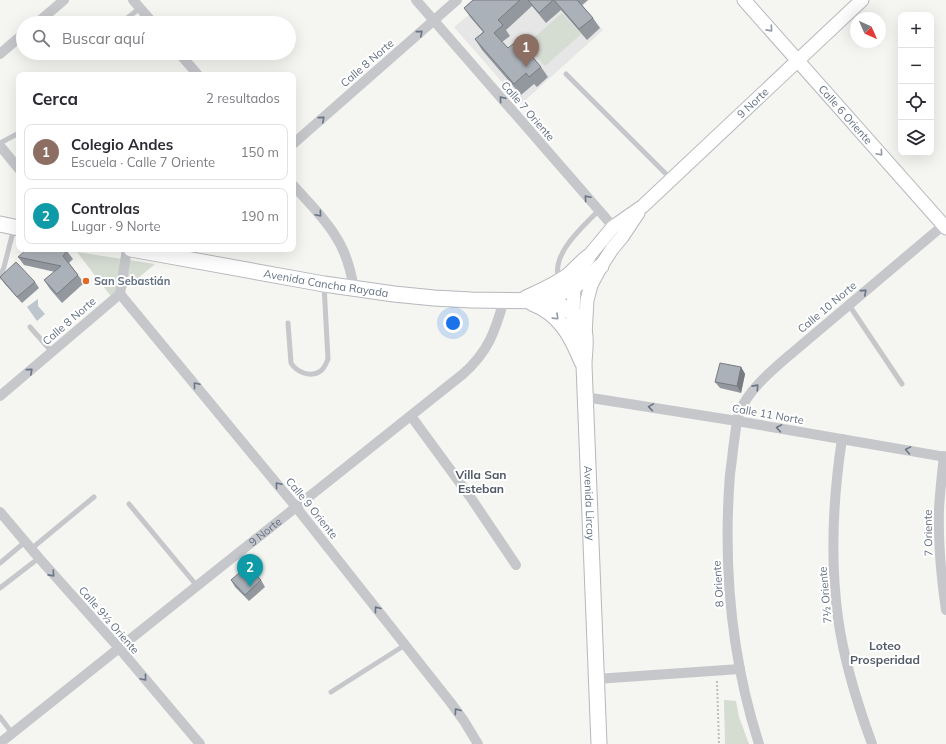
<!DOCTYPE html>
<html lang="es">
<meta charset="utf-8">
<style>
:root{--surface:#fff;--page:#f2f2f3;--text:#2b2b33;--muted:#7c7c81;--line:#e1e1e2;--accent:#111827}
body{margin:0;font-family:Mulish,sans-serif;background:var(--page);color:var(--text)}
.controls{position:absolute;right:12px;top:12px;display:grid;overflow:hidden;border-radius:8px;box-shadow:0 4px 16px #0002}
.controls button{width:36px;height:36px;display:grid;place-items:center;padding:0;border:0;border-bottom:1px solid var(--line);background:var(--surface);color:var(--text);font:20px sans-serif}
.compass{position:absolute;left:850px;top:12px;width:36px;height:36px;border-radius:50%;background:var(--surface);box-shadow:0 4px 16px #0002;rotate:135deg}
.you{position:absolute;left:453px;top:323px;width:14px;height:14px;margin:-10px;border:3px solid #fff;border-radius:50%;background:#1a73e8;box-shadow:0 0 0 6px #1a73e833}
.badge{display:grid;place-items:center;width:26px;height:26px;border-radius:50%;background:var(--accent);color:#fff;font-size:13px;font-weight:700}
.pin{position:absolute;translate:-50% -33px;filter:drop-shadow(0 1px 2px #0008)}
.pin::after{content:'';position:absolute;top:21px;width:14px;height:12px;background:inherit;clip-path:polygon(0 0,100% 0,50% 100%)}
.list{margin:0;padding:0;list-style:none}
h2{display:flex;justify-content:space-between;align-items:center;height:52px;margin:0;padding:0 16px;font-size:17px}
h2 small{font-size:13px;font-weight:400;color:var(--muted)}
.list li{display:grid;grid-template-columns:26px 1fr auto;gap:12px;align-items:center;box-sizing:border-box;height:56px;margin:0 8px 8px;padding:0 8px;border:1px solid var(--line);border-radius:8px}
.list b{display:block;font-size:15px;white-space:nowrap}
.list p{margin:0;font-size:13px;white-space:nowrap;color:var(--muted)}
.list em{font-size:13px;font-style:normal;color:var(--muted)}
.icon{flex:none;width:22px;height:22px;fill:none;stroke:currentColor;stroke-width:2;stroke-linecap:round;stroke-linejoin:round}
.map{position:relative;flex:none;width:946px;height:744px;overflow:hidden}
.search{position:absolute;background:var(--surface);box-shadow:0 4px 16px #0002;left:16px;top:16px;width:280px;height:44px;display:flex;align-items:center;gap:10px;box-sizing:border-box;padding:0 14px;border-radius:22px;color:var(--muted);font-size:15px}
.panel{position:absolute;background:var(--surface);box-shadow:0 4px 16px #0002;left:16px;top:72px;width:280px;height:180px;border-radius:8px}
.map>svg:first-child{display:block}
</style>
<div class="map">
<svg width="946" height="744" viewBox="0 0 946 744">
<rect width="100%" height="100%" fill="#f5f5f1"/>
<path fill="#e5e6e5" d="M487,0h102l-7,7 21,23 -82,74 -67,-77z"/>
<g fill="#d5dcd2">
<path d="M562,13l19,21 -36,32 -19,-21z"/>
<path d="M77,252l78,12 -42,35z"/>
<path d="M724,700l12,1 3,16 10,27h-24z"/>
</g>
<path fill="#bdc6cd" d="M38,299v7l7,8 -8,7 -10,-14z"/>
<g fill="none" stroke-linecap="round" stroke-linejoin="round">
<g stroke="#b7babf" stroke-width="15">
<g id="secondary">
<path id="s2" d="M744,0l202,228"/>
<path d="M585,335l2,-35 4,-15 10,-19 11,-17 10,-12 16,-24"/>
<path id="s3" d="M574,342l-1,-28 1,-28 2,-10 5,-9 7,-10 25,-30 30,-21 219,-206"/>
</g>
</g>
<g stroke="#b5b8bd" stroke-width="17">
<g id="primary">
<path d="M0,224l19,4"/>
<path id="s4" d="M131,249l193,35 70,10 40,4 37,2 81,1c15,7 32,17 33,35 1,10 -1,20 -1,29l15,379"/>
<path d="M526,298c15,-7 30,-13 43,-23 6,-6 12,-12 19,-18"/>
<path d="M543,300l27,-11 19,-13 12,-10"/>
<path d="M532,303c28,11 39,32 50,59"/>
</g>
</g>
<path stroke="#bcbec0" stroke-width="2" stroke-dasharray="2 2" stroke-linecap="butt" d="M717,681l2,63"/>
<g stroke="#c5c7cb" stroke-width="5">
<path d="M121,23l19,-15"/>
<path d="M566,74l105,105"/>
<path d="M0,143l19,-10"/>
<path d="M0,277l4,-10 10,-39"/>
<path d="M559,281c-9,-27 23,-53 39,-70"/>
<path d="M849,305l53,79"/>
<path d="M288,323l3,40c5,8 18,15 28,9 5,-2 7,-8 9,-13l-4,-74"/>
<path d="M30,327l22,25"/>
<path d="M129,504l68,82"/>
<path d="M31,549l63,-52"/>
<path d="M0,563l25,-21"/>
<path d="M0,588l39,-30"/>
<path d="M331,692l74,-47"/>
<path d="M0,717l12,16"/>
</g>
<g stroke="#c5c7cb" stroke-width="10">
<path d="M133,0l20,23"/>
<path d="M416,0l201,231"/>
<path d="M37,23l27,-23"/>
<path d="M179,53l19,22"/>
<path d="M0,54l23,-20"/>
<path d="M293,144l164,-144"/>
<path d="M0,146l19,23"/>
<path d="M293,185c14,16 32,33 43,52 10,15 15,34 18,52"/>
<path d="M120,294l176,213 155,196 13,18 14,23"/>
<path d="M0,396l120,-102 7,-45"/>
<path d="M585,397l152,24 209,36"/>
<path d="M411,416l60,82 45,67"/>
<path d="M842,439c-9,59 -12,120 -4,179 6,43 19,85 34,126"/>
<path d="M944,456c-2,18 -4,35 -5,53 -1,34 2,67 7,101"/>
<path d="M0,512l39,46 80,90 81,96"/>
<path d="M596,679l144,-10"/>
<path id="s1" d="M0,743l463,-369c25,-22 32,-42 41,-74"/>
<path d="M759,744c-28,-87 -36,-179 -29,-270 2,-13 3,-26 5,-39 1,-8 2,-16 5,-24 9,-21 28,-37 45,-52l161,-136"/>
</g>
<use href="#secondary" stroke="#fff" stroke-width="13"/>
<use href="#primary" stroke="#fff" stroke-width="15"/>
</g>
<g fill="#93989e">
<path d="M473,0h115l-6,5 11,13 7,10 -13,12 -26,-30 -15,13 -14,-17 -26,24 4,6 -8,6 6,6 33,19 7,10 -11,10 -3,-3 -13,11 -39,-45 -7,-11 8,-7 -12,-14 -7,-10z"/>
<path d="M67,251l6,8 -4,4 15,20 -22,20 -12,-14 -6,-9 11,-8 -31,-7 -6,-8z"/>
<path d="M0,277l35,5 4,6 -17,15 -18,-20z"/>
<path d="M741,367l4,7 -4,19 -21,-5 -5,-6z"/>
<path d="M231,580h30l4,7 -16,14 -14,-14z"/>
</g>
<path fill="#787c81" d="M741,367l4,7 -4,19 -4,-7z"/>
<g fill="#abb1b8" stroke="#787c81">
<path d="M473,0h47l-22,20 5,5 -9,8 14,15 10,-8 23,27 -12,10 -3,-4 -12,11 -39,-45 9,-7 -20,-24z"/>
<path d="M528,0h25l-14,13z"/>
<path d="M554,0h23l16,18 -14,11z"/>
<path d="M27,249h30l10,2 -4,5 15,19 -21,19 -13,-14 17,-14 -43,-9z"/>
<path d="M16,262l19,20 -18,15 -17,-20z"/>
<path d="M720,363l21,4 -4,19 -22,-4z"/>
<path d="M247,566l14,14 -16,15 -14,-15z"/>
</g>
<defs><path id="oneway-chevron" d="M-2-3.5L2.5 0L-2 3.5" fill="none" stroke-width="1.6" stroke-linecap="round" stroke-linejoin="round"/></defs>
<g stroke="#929ca8">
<use href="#oneway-chevron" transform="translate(770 29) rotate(48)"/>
<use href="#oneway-chevron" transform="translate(880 153) rotate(49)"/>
<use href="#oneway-chevron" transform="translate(556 317) rotate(44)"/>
</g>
<g stroke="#697587">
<use href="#oneway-chevron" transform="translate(420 33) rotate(-41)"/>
<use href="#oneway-chevron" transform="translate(502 99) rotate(-131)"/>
<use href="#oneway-chevron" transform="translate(322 119) rotate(-41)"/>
<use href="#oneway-chevron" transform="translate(587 198) rotate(-131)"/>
<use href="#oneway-chevron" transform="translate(319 214) rotate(49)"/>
<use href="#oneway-chevron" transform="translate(864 292) rotate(-40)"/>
<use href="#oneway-chevron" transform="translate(30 371) rotate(-40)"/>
<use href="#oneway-chevron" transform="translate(196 385) rotate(-130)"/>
<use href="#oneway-chevron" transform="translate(756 387) rotate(-48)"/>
<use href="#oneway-chevron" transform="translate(651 407) rotate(-171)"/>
<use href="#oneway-chevron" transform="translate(779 428) rotate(-170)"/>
<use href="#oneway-chevron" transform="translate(908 450) rotate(-170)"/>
<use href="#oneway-chevron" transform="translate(278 485) rotate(-130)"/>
<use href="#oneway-chevron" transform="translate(52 574) rotate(48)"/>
<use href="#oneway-chevron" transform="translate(377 609) rotate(-128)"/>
<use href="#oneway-chevron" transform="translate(144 678) rotate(50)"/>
<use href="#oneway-chevron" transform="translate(457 711) rotate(-126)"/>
</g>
<circle fill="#e46722" stroke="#fff" stroke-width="1.5" cx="86" cy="281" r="4"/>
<g text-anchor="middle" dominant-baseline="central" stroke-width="4" stroke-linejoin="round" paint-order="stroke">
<g font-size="11" fill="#647183" stroke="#fff">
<text transform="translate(367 63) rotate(-41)">Calle 8 Norte</text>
<text stroke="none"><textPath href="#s3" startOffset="315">9 Norte</textPath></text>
<text transform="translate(528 111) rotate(49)">Calle 7 Oriente</text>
<text stroke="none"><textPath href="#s2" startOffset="153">Calle 6 Oriente</textPath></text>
<text stroke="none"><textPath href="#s4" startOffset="198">Avenida Cancha Rayada</textPath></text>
<text transform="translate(827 307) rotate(-40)">Calle 10 Norte</text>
<text transform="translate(69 321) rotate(-41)">Calle 8 Norte</text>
<text transform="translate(768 414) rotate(10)">Calle 11 Norte</text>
<text stroke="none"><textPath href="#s4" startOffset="643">Avenida Lircay</textPath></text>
<text transform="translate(312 508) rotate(51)">Calle 9 Oriente</text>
<text stroke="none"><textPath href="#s1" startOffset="339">9 Norte</textPath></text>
<text transform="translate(928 533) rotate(-91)">7 Oriente</text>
<text transform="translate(718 584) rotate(-94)">8 Oriente</text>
<text transform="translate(825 595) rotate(-95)">7½ Oriente</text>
<text transform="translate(109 620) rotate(49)">Calle 9½ Oriente</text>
</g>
<g font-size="11" font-weight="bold" fill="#647183" stroke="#fff" text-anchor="start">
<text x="94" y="281">San Sebastián</text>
</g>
<g font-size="12" font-weight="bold" fill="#525b68" stroke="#fff">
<text x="481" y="474">Villa San<tspan x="481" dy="14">Esteban</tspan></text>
<text x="885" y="645">Loteo<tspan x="885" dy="14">Prosperidad</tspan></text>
</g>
</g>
</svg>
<div class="controls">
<button>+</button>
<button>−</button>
<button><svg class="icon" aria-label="locate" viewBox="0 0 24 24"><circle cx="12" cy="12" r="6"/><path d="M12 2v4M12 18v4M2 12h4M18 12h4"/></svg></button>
<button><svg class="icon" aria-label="layers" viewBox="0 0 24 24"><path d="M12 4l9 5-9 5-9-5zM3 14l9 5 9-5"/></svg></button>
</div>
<svg class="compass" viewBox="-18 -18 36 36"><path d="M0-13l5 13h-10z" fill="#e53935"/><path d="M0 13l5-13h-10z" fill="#7c7c81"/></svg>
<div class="you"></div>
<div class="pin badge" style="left:526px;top:67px;background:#8d6e63">1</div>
<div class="pin badge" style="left:250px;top:587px;background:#0f9aa8">2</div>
<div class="search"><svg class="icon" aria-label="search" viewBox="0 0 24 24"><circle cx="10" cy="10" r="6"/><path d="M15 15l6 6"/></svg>Buscar aquí</div>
<section class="panel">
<h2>Cerca<small>2 resultados</small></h2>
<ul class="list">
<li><span class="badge" style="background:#8d6e63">1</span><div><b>Colegio Andes</b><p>Escuela · Calle 7 Oriente</p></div><em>150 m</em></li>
<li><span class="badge" style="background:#0f9aa8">2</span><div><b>Controlas</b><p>Lugar · 9 Norte</p></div><em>190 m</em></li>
</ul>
</section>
</div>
